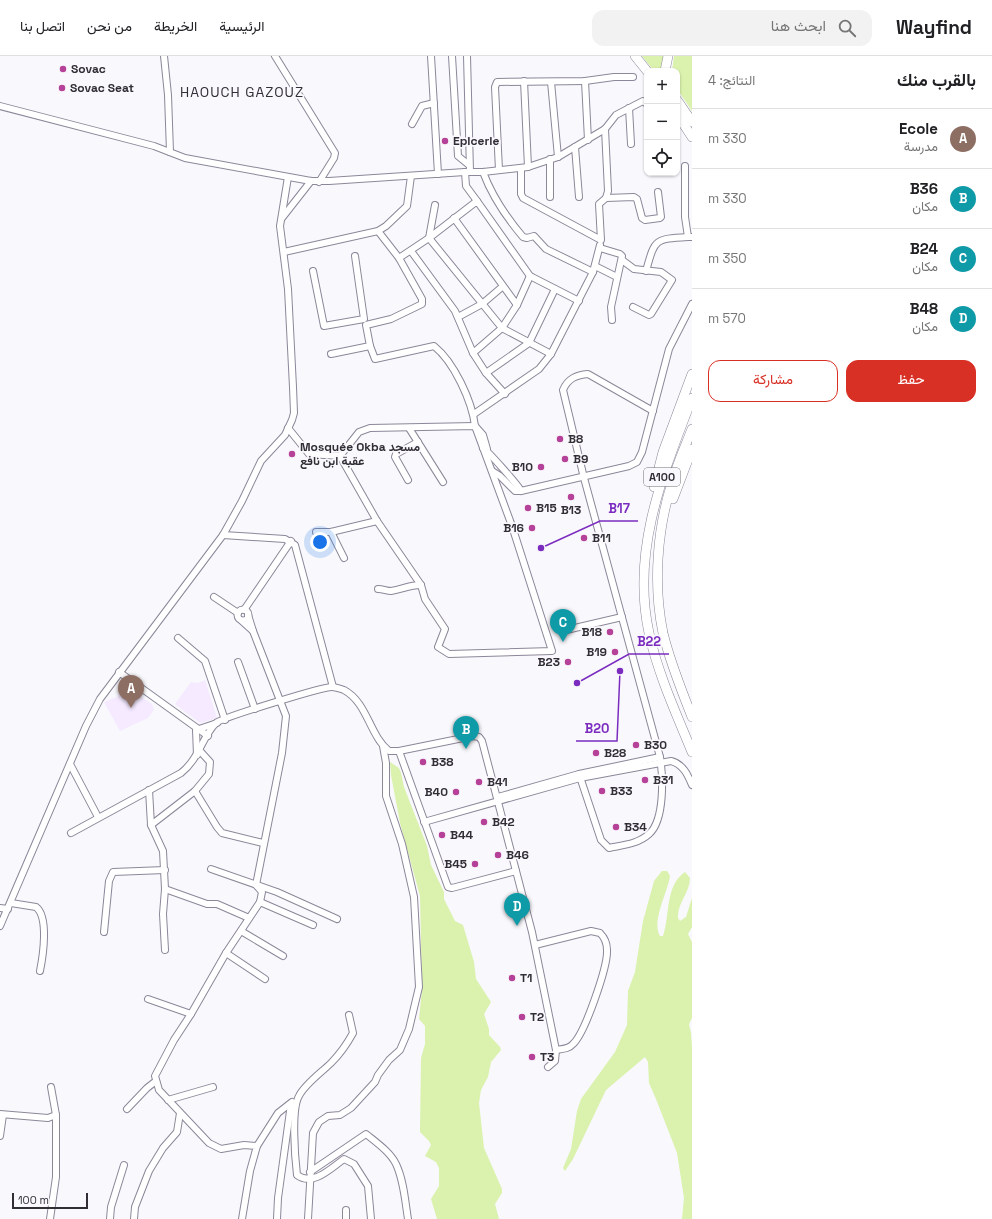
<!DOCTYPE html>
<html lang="ar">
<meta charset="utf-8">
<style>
:root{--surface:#fff;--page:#f2f2f2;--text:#202124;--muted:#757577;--line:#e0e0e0;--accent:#d93025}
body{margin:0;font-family:"Space Grotesk",Vazirmatn,sans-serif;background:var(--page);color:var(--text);direction:rtl}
.controls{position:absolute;right:12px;top:12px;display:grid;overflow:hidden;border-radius:8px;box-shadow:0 1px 3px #0004}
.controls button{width:36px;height:36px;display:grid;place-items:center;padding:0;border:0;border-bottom:1px solid var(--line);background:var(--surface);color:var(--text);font:20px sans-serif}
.scale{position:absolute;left:12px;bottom:10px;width:76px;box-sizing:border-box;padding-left:4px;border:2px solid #312e36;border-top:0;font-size:11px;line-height:14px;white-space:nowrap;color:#312e36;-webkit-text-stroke:3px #f9f8fc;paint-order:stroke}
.you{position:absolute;left:320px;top:486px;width:14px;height:14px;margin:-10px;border:3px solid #fff;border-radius:50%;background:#1a73e8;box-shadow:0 0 0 6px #1a73e833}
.badge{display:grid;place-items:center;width:26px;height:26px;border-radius:50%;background:var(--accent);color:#fff;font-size:13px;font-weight:700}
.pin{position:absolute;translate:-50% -33px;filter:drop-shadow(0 1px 2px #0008)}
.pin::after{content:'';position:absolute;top:21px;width:14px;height:12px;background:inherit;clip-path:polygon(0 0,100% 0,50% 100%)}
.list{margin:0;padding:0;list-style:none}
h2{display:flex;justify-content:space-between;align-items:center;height:52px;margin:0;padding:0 16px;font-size:17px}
h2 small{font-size:13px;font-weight:400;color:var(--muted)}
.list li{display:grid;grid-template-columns:26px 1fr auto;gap:12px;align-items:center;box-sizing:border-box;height:60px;padding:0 16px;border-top:1px solid var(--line)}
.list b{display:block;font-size:15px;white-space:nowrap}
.list p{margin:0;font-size:13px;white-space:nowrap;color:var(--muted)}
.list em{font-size:13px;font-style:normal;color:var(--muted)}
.actions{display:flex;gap:8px;padding:12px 16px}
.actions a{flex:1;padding:9px 0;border:1px solid var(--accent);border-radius:12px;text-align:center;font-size:14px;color:var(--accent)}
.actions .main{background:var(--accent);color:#fff}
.icon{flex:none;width:22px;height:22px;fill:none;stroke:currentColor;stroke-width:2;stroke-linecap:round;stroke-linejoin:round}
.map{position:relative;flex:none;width:692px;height:1163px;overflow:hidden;direction:ltr}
header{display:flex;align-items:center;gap:24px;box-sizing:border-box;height:56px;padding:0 20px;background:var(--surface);border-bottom:1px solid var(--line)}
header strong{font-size:19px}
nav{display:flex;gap:22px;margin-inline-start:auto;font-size:14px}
.search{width:280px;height:36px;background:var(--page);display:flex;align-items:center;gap:10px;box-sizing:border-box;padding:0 14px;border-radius:12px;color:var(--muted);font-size:15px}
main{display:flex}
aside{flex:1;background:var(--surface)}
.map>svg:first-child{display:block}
</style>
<header>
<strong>Wayfind</strong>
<div class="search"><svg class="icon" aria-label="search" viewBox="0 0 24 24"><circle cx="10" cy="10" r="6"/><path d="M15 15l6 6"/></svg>ابحث هنا</div>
<nav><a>الرئيسية</a><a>الخريطة</a><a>من نحن</a><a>اتصل بنا</a></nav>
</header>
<main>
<aside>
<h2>بالقرب منك<small>النتائج: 4</small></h2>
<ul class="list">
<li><span class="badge" style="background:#8d6e63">A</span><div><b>Ecole</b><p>مدرسة</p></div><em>330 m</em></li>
<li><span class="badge" style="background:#0f9aa8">B</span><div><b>B36</b><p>مكان</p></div><em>330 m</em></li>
<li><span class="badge" style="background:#0f9aa8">C</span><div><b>B24</b><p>مكان</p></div><em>350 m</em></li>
<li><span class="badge" style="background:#0f9aa8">D</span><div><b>B48</b><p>مكان</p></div><em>570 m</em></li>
</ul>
<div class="actions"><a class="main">حفظ</a><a>مشاركة</a></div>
</aside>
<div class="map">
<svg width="692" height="1163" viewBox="0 0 692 1163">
<rect width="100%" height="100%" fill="#f9f8fc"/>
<g fill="#f5eaff">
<path d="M205,624l12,38 -17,5 -25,-19 16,-22 7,1z"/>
<path d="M129,632l2,4 2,-1 19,13 2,6 -6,8 -28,13 -16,-29 15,-6 -1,-2z"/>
</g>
<g fill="#daf2ad">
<path d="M642,0h22l-2,15h-8z"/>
<path d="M674,0h18v55l-15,-22v-18h-5z"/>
<path d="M390,706l9,6 2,5 3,14 23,59 4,19 13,27v7l11,22 8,4 11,37 2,17 15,23 -7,12 5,15v6l11,12 1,3 -10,12 -3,15 -7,13 -2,13 5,45 18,41v4l-7,11 4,15h-62l-6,-20 8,-13v-18l-3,-6 -11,-6 6,-11 -2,-4 -9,-9 1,-74 4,-14v-18l-6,-7 3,-30 -2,-93 -20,-73 -9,-48z"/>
<path d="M662,815h5l3,5c-2,16 -19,45 -10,60h3c7,-20 2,-51 22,-64l5,6c0,15 -13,25 -12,40l2,3 6,-4 6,-19v29l-4,7 4,8v76l-3,6 2,9 1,14v172h-10l2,-21 -7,-45 -21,-54 -7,-16 -1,-21 -3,-5 -39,33 -33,69 -8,12 -2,-3 8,-19 6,-38 4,-12 34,-47 12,-27 1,-34 7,-19 8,-51 11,-40z"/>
</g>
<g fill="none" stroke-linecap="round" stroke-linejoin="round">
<g stroke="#8c8799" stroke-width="8">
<g id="minor">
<path d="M164,0l4,39 2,57"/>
<path d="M275,0l60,97 -1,5 -15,24"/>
<path d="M431,0l7,118"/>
<path d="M452,0l6,100 11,9"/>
<path d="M467,0l3,115"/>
<path d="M524,25l4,86"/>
<path d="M585,25l3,59"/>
<path d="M551,26l7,75"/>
<path d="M0,50l154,40 31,12 126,23h18l136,-9h18l45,-5 30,-10 47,-28 11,-14 27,-14 4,3"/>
<path d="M629,52l2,36"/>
<path d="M412,68l10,-18 12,-3"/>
<path d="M575,91l4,50"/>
<path d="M685,110v51l3,20h4"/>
<path d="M521,112v26l2,4 78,42 -2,-36 7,-6 2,-7 -3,-62"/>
<path d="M499,114l-4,-83 2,-5 88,-1 29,-4h19"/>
<path d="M465,116l1,14 11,15"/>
<path d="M550,141v-38"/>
<path d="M606,142l28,-1 3,2 5,19 3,2 15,-2 1,-1 -3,-25"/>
<path d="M435,149l-6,33 73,90 49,26"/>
<path d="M282,162l29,-37"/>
<path d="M454,162l63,87"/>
<path d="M378,175l21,27"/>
<path d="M600,192l20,6 2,2 -11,51 1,13"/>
<path d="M411,195l44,60 18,42 13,20 19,21"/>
<path d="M284,196l94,-21 8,-5 21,-20 4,-30"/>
<path d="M622,204l12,9 27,3 11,8 -21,34 -2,1 -16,-8"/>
<path d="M595,210l22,11"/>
<path d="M313,215l11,55 40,-7 -9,-63"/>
<path d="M646,215c9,-32 8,-32 42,-34"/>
<path d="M593,216l7,-27"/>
<path d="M458,261l24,-13 20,-17"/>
<path d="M473,297l29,-25 15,-23 13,-29"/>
<path d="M331,298l39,-8"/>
<path d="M486,317l43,-30 26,-54"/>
<path d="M474,358l65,-45 12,-15 42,-82 -47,-23 -12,-13 -7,2 -4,-1c-17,-20 -31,-41 -40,-65"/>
<path d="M288,372l21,26 31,2"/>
<path d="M409,372l34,54"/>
<path d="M483,392c4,2 35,37 38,43"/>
<path d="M340,400l37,65 44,64 4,14 20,30 -7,18 11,7 103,-3 -40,-125 -37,-100c-3,-25 -21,-64 -41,-80l-59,13 -5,-13 -4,-21 25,-6 31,-15v-5l-23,-41 30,-20 48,-37 53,75 49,25"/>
<path d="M340,400l19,-24 11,-4 105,-2 8,9 4,14"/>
<path d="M492,415l8,5 15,15h6l108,-25 8,-4 5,-10 27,-103 23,-45"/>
<path d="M408,424l-13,-23 1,-3 22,-12"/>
<path d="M316,476h15l46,-11"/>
<path d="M331,476l13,26"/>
<path d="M223,479l62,4 10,6 38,142"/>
<path d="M378,533c5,0 9,2 13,2 12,-2 18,-6 30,-6"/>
<path d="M214,541l24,16"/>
<circle cx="243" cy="559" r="5.5"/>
<path d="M244,554l47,-69"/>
<path d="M242,565l11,10 -5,-16"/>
<path d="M562,575l60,-14"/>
<path d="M178,582l27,23 20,59"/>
<path d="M238,606l17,47"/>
<path d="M119,616l89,64"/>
<path d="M399,695l49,136 4,1 64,-17"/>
<path d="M197,699l-1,-25 21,-7"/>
<path d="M70,708l28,53"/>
<path d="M579,718l22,66 8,8c14,-3 29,-4 40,-14 16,-14 14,-58 11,-77l-76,-279 -21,-88c5,-12 14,-15 25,-16l65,37"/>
<path d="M149,734l2,35 12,26 2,38 -2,25 2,36"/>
<path d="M195,735l22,36 5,6 41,10"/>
<path d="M498,741l81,-23 81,-17"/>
<path d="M424,766l156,-44 91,-17c12,3 17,14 21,24"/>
<path d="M151,769l44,-34 14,-17 1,-12 -10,-11"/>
<path d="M71,777l110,-60c18,-14 21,-36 35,-50 5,-5 106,-36 116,-36 3,0 9,2 12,3 24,13 25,45 45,61h10l74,-15 6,1 3,4 50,191 24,118 -1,11 -7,6"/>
<path d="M211,813l66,23 60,27"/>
<path d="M165,833l42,15h10l32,14"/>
<path d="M260,846l53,23"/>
<path d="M11,847l25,4c13,10 7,49 4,64"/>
<path d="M0,852l8,1"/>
<path d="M0,870l86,-200 14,-27 123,-164 19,-34 19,-40 24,-26 7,-15 2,-7 -1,-26 -5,-98 -8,-63 8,-49"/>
<path d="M241,875l42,25"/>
<path d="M104,876l5,-51 4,-9 52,-2"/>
<path d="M535,889l56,-14 9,2c5,5 7,10 7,17 1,16 -22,83 -34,94 -4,5 -11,5 -17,6"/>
<path d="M226,897l39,26"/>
<path d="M148,943l43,15"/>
<path d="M349,959l4,18c-6,11 -13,21 -22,30 -9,9 -26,21 -32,33 -8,13 -4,62 -2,79 16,12 34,-7 47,-16l10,5 14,22 3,33"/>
<path d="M168,1044l45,-13"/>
<path d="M127,1053l20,-21 9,-7"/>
<path d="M0,1058l48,4 8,-3 -5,-28"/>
<path d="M0,1080l3,-21"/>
<path d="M257,1090l21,-33 14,-11"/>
<path d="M310,1116l56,-38c11,9 24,18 30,30 8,17 9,37 12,55"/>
<path d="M50,1163l6,-42v-62"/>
<path d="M110,1163l1,-12 13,-42"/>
<path d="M134,1163l1,-12 14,-36 14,-23 14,-16 3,-19"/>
<path d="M242,1163l8,-48 7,-25 -13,-1 -23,4 -12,-6 -50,-53 -4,-14 19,-36 17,-26 35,-61 34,-51 2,-10 -6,-7 26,-132 4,-37 -33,-85"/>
<path d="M277,1163l1,-21 13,-94"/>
<path d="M308,1163l5,-86 6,-11 9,-6 12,-1 11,-7 24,-26 3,-7 11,-15 11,-10 9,-21 10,-42 -5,-90 -12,-53 -16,-48v-33l-3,-17"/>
<path d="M346,1163v-9"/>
</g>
</g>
<g stroke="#8c8799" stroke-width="10">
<g id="highway">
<path d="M635,0l12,15"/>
<path d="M665,15l3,-15"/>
<path d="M677,44l15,22"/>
<path d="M677,58l15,23"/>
<path d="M692,342c-29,76 -61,152 -43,235 9,41 27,80 43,119"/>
<path d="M692,373c-7,18 -15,35 -20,54 -15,46 -19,102 -9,150 7,29 18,56 29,84"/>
<path d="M654,431l9,-35 29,-78"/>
<path d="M673,443l19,-50"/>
</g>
</g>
<use href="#minor" stroke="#fff" stroke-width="6"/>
<use href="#highway" stroke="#fff" stroke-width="9"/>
</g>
<g fill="#b64199" stroke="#f9f8fc" stroke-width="1.5">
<circle cx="63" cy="13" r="4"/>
<circle cx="62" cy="32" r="4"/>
<circle cx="445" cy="85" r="4"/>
<circle cx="560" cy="383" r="4"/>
<circle cx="292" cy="398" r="4"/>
<circle cx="565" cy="403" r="4"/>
<circle cx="541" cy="411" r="4"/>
<circle cx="571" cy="441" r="4"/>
<circle cx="528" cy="452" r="4"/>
<circle cx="532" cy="472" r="4"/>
<circle cx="584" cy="482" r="4"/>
<circle cx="610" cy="576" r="4"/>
<circle cx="615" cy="596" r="4"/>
<circle cx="568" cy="606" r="4"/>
<circle cx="636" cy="689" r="4"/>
<circle cx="596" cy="697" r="4"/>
<circle cx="423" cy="706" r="4"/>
<circle cx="645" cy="724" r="4"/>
<circle cx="479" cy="726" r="4"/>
<circle cx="602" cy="735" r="4"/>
<circle cx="456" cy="736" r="4"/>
<circle cx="484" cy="766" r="4"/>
<circle cx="616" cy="771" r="4"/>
<circle cx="442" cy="779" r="4"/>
<circle cx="498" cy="799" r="4"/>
<circle cx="475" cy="808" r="4"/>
<circle cx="512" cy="922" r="4"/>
<circle cx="522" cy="961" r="4"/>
<circle cx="532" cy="1001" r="4"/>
</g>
<g text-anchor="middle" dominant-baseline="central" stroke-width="3.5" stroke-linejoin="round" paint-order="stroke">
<rect fill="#f9f8fc" stroke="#6d6b71" stroke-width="1" x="644" y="412" width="36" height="18" rx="3"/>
<g font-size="11" font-weight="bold" fill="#312e36">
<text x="662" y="421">A100</text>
</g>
<g font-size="12" font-weight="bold" fill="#312e36" stroke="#f9f8fc" text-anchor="start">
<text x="71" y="13">Sovac</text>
<text x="70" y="32">Sovac Seat</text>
<text x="453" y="85">Epicerie</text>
<text x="568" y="383">B8</text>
<text x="300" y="391">Mosquée Okba مسجد<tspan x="300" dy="14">عقبة ابن نافع</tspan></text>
<text x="573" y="403">B9</text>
<text x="533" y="411" text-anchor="end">B10</text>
<text x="536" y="452">B15</text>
<text x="571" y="454" text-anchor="middle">B13</text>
<text x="524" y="472" text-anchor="end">B16</text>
<text x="592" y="482">B11</text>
<text x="602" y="576" text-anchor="end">B18</text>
<text x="607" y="596" text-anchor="end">B19</text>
<text x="560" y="606" text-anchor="end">B23</text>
<text x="644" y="689">B30</text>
<text x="604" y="697">B28</text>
<text x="431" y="706">B38</text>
<text x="653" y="724">B31</text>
<text x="487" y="726">B41</text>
<text x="610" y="735">B33</text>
<text x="448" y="736" text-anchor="end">B40</text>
<text x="492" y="766">B42</text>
<text x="624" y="771">B34</text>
<text x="450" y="779">B44</text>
<text x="506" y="799">B46</text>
<text x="467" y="808" text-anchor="end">B45</text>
<text x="520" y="922">T1</text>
<text x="530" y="961">T2</text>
<text x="540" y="1001">T3</text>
</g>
<g font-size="14" letter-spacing="1" fill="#312e36" stroke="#f9f8fc">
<text x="242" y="36">HAOUCH GAZOUZ</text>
</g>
</g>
<path fill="none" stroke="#7b2cbf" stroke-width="1.5" d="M541 492L600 465H638M577 627L629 598H669M620 615L617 685H576"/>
<g fill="#7b2cbf" stroke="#f9f8fc" stroke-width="1.5">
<circle cx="541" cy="492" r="4"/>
<circle cx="577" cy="627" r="4"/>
<circle cx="620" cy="615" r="4"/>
</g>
<g font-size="13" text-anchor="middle" font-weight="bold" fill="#7b2cbf" stroke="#f9f8fc" stroke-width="3.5" stroke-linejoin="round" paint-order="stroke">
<text x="619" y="457">B17</text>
<text x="649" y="590">B22</text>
<text x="597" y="677">B20</text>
</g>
</svg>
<div class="controls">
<button>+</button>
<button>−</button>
<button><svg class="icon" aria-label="locate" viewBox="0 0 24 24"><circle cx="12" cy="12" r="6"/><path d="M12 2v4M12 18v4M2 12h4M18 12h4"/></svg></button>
</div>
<div class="scale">100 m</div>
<div class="you"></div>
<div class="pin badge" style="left:131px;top:652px;background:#8d6e63">A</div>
<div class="pin badge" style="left:466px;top:693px;background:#0f9aa8">B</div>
<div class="pin badge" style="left:563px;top:586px;background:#0f9aa8">C</div>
<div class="pin badge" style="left:517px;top:870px;background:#0f9aa8">D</div>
</div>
</main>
